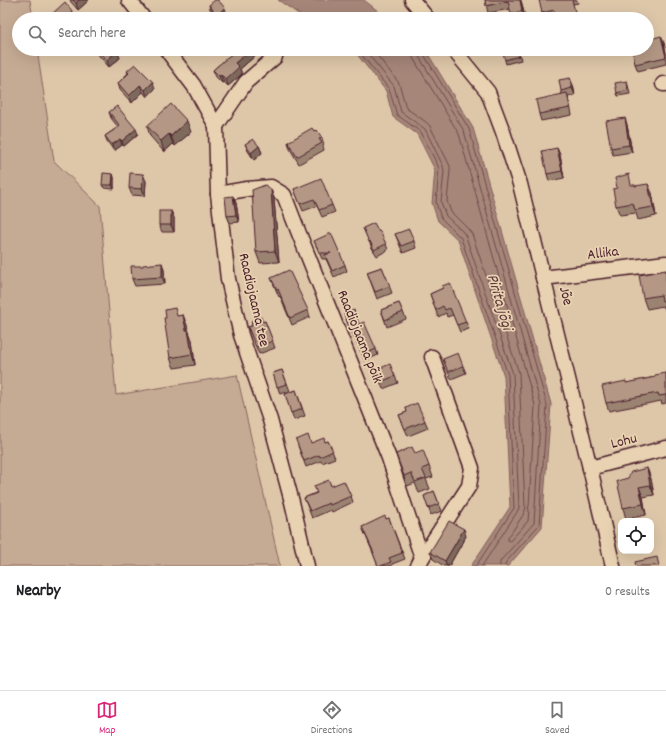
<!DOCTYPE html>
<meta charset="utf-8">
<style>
:root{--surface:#fff;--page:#f2f2f2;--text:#202124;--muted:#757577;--line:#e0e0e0;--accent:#db2777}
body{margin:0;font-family:Dekko,sans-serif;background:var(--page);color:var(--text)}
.controls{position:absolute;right:12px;bottom:12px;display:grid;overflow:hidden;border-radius:8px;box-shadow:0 4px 16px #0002}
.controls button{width:36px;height:36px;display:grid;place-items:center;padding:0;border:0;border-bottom:1px solid var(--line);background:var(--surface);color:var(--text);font:20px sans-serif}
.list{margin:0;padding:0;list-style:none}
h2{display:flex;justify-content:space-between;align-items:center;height:52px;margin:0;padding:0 16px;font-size:17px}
h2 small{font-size:13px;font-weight:400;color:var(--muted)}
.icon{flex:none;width:22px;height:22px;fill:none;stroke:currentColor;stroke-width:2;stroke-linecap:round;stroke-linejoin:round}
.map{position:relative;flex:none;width:666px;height:566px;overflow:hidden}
.search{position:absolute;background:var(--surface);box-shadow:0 4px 16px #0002;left:12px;right:12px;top:12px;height:44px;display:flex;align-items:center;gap:10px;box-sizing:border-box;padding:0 14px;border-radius:22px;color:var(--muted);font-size:15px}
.sheet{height:124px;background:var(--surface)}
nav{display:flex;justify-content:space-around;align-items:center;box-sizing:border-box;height:56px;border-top:1px solid var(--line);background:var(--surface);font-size:11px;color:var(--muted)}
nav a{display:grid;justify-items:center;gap:2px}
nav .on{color:var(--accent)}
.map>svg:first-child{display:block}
</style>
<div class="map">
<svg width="666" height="566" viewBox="0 0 666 566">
<rect width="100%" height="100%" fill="#dec7a9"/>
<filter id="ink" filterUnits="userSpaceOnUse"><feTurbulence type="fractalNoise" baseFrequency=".025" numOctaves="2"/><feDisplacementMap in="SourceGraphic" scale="8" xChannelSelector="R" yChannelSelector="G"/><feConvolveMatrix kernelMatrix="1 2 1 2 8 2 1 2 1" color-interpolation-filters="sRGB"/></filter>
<g filter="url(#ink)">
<path fill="#c6ab94" stroke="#886560" d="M0,0h30l3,19h-14v30h18l17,112 46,45 16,189 121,-20 43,191h-280z"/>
<g fill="#a68679" stroke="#815d5a">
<path d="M278,0h86l24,19h-82z"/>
<path d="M350,49h75l48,79 78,276 -9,123 -34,39h-37l39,-59 -6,-131 -46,-136 -20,-19 -6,-18 3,-33 -18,-36 -24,-17 -7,-26 -30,-38z"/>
</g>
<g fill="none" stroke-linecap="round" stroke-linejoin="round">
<g stroke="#6f484a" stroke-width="1">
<path d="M357,49l32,40 8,26 24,17 18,36 -3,35 5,15 20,20 47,137 6,133 -38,58"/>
<path d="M364,49l30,37 7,26 24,17 18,37 1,5 -3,31 5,14 18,17 2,4 47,137 6,134 -2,4 -35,54"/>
<path d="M372,49l27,34 7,25 20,14 4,4 20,40v5l-3,30 4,11 17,17 4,5 47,139 6,133 1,2 -3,7 -15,23v2l2,1 18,-20 1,-12 -1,-1 1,-2 6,-101 -76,-271 -46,-76 -2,-9"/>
<path d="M417,49l1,6 46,76 77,274 -7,118 -32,36 -2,3v4"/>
<path d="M422,49l1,4 46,76 78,276 -8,120 -33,37 -1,4"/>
</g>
<g stroke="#4a1f2b" stroke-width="17">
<g id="minor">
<path d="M129,0l15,19"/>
<path d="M412,0l16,19"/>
<path d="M166,49l28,37 22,40 2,68 10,85 13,56 29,85 22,82 15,64"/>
<path d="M453,49l35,43 15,40 17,52 70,284 23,98"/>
<path d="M663,84h3"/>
<path d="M216,126l30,-44 29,-25"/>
<path d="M218,194l29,-5 24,-2 13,8 14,36 91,227 33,100 -4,8"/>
<path d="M543,278l123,-15"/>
<path d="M590,468l76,-20"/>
<path d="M422,558l47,-72 3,-18 -40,-111"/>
</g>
</g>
<use href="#minor" stroke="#e8d2b1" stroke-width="14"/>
</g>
<g fill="#9b8372" stroke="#4a1f2b">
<path d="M70,0h19l-11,10 -7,-8z"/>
<path d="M485,0h36l4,18 -12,1 -3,-10 -22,4z"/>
<path d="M541,0h36l1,3 -5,1 -17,13 -12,2 -2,-6z"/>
<path d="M209,5l17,7 -8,6 -8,-9z"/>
<path d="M664,43l2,10v11l-28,7 -3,-7z"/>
<path d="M95,49h20l2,2 3,7 -11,9 -14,-16z"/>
<path d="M232,49h31l-23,20 2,5 -14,12 -4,-4 -2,1 -6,-6 -3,-7 21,-18z"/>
<path d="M518,49l3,11 -15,4 -1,-4z"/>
<path d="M127,71l28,18 -8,8 -4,-5 -11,11 -12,-13 -2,-7 10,-10z"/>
<path d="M627,81l3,13 -12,2 -1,-3z"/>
<path d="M573,85l2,10 -7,2 1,3 3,15 -31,6 -2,-7 23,-20 -1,-3z"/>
<path d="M109,112l29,22 -14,12 -2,-1 -8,6 -7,-10 -2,-5 13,-9 -7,-9z"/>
<path d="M625,118l2,7 5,27 -19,3 -2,-7z"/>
<path d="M147,126l44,6 -16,14 -2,-2 -9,8 -14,-16z"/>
<path d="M314,131l8,7 2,7 -1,1 1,4 -25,14 -9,-15 -2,-7z"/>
<path d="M245,144l14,2 3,7 -8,7 -6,-9z"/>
<path d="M557,148l3,7 4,23 -15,3 -2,-7z"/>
<path d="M114,177v12l-10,-1 -2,-3z"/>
<path d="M146,181l-1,15 -13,-1 -3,-7z"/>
<path d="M633,185l19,8 4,23 -18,4 -2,-7 -16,2 -4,-9z"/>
<path d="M271,189l3,10 5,63 -19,1 -4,-11z"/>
<path d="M294,189l38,16 3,7 -13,5 -5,-11 -14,5z"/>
<path d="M233,196l3,7 3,19 -9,1 -3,-7z"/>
<path d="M171,211l3,7v14h-12l-3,-7z"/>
<path d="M363,228l16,4 7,12 2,6 -11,6 -5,-8z"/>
<path d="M395,234l19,7 2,7 -13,5z"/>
<path d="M314,241l31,24 2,6 -13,6 -8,-18h-4z"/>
<path d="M162,263l2,7 1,14 -30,2 -3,-7z"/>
<path d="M382,267l10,26 -15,6 -10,-27z"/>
<path d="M666,270v41l-3,-5 -16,3 -4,-11z"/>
<path d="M271,278l37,32 2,7 -18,8 -12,-29 -1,1z"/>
<path d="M443,288l23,34 3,7 -9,3 -7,-17 -6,2 -1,-4 -8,4 -8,-23z"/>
<path d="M399,303l7,16 -19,8 -6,-17z"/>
<path d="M344,314l15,10 17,25 2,6 -13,6 -13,-29h-1z"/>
<path d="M183,315l9,25 3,25 -21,3 -4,-10 8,-42z"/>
<path d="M265,321l10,27 -16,6 -11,-27z"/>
<path d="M443,359l20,7 3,7 -15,6z"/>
<path d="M282,370l8,21 -10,3 -7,-21z"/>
<path d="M376,370l19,6 3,7 -15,6z"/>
<path d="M666,373v30l-4,1 -1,-3 -52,10 -3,-8 21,-20 28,-6z"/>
<path d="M296,390l9,26 -11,4 -9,-26z"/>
<path d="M406,408l19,13 3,7 -20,8 -9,-21 8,-3z"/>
<path d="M328,441l7,17 -13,5 -1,-2 -15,6 -8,-21 13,-3 14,-1z"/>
<path d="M415,453l14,13 4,11 -7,2 4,10 -11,4 -4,-10 -8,3 -11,-32z"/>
<path d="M647,468l4,11 3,16 -11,2 3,18 -20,4 -3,-11 5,-30z"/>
<path d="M331,486l20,10 2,6 -21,10 -1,-2 -19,8 -8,-20z"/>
<path d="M434,491l8,20 -11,4 -7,-19z"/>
<path d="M389,518l16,41 -13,5v2h-14l-5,-13 -11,-26z"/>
<path d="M466,536l-17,30h-5l-11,-7 -3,-7z"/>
</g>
<g fill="#7e6a5d" stroke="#4a1f2b">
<path d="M79,0h10l-11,10 -2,-7z"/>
<path d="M520,0l2,4 3,14 -3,-7z"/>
<path d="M225,8l1,4 -8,6 -1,-3z"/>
<path d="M73,12l3,6 -2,1h-8z"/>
<path d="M661,36l3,7 2,10v4z"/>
<path d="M252,49h11l-23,20 2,5 -14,12 -2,-7 9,-16z"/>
<path d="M117,51l3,7 -11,9 -2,-7z"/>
<path d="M221,75l3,7 -2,1 -3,-7z"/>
<path d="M570,78l3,7 2,10 -3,-7z"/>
<path d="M153,82l2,7 -8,8 -2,-7z"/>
<path d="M140,85l3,7 -11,11 -3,-7z"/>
<path d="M625,118l2,7 5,27 -3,-7z"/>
<path d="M187,121l4,11 -16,14 -4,-10z"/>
<path d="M136,129l2,5 -14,12 -2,-5z"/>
<path d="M169,134l4,10 -9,8 -3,-11z"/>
<path d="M120,139l2,6 -8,6 -2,-6z"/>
<path d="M259,146l3,7 -8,7 -3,-7z"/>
<path d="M557,148l3,7 4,23 -2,-7z"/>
<path d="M113,174l1,3v12l-2,-4z"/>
<path d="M143,174l3,7 -1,15 -3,-7z"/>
<path d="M648,184l4,9 4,23 -3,-9z"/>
<path d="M271,189l3,10 5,63 -4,-11z"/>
<path d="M233,196l3,7 3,19 -3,-7z"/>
<path d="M171,211l3,7v14l-3,-7z"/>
<path d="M162,263l2,7 1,14 -3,-7z"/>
<path d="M183,315l4,10 2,15 -3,-10z"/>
<path d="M188,330l4,10 3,25 -3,-11z"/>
<path d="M647,468l4,11 3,16 -4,-10z"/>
<path d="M639,487l4,10 3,18 -3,-11z"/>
<path d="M464,529l2,7 -17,30h-2l-2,-5z"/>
</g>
<g fill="#b49885" stroke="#4a1f2b">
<path d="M73,0h6l-3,3z"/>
<path d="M215,0h3l7,8 -8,7 -8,-10z"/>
<path d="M485,0h35l2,11 -11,3 -3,-13 -22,5z"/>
<path d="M539,0h33l5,19h-20l-3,-9 -12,3z"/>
<path d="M65,2l8,10 -7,7h-11l-4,-4z"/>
<path d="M661,36l5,21 -31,7 -3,-15h15v-9z"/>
<path d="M97,49h18l2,2 -10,9z"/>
<path d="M235,49h17l-17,14 4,4 -13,12 -5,-4 -2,1 -6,-6 23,-20z"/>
<path d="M502,49h15l2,7 -14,4z"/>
<path d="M135,64l18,18 -8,8 -5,-5 -11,11 -11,-13 11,-10 -2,-2z"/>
<path d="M570,78l2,10 -11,3 -2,-11z"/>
<path d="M627,81l1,9 -11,3 -2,-10z"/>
<path d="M567,93l3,15 -31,6 -3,-14z"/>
<path d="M171,104l16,17 -16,15 -2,-2 -8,7 -14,-15z"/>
<path d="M117,106l19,23 -14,12 -2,-2 -8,6 -7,-9 15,-10 -11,-14z"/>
<path d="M625,118l4,27 -18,3 -5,-27z"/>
<path d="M312,128l2,3 3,-1 5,8 -3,1 3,4 -25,14 -9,-15z"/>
<path d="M253,139l6,7 -8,7 -6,-9z"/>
<path d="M557,148l5,23 -15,3 -5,-23z"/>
<path d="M103,173l10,1 -1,11h-10z"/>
<path d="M130,173l13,1 -1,15 -13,-1z"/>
<path d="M629,174l2,11h4v1l13,-2 5,23 -18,3 -2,-7 -17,3 -3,-17 4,-1 -2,-10z"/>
<path d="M321,178l11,27 -13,5 -5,-11 -14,5 -6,-15z"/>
<path d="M265,185l6,4 4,62 -19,1 -4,-62z"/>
<path d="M233,196l3,19 -9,1 -2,-19z"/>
<rect x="159" y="211" width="12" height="14"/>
<path d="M374,223l5,9 1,-1 6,13 -12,6 -4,-9 -1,1 -6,-14z"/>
<path d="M409,229l5,12 -13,5 -6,-12z"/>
<path d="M331,233l14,32 -13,6 -7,-16 6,-2h-11l-6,-12z"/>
<path d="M162,263v14l-30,2 -1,-13h12v-1z"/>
<path d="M382,267l8,19 -15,6 -8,-20z"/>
<path d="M289,270l19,40 -18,8 -12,-29 -1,1 -6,-12z"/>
<path d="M666,270v30l-4,1 -1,-6 -18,3 -4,-23z"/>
<path d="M450,283l16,39 -9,3 -7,-17 -5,2 -2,-4 -7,4 -6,-16 13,-6 -1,-2z"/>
<path d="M399,303l4,9 -18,8 -4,-10z"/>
<path d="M175,308l2,8 6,-1 3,15h2l4,24 -22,4 -6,-40h2l-1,-8z"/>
<path d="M354,310l5,14 5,-2 12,27 -13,6 -13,-29h-1l-5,-12z"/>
<path d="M261,317l2,5 2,-1 8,20 -17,6 -8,-20 4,-1 -1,-5z"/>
<path d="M458,353l5,13 -15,6 -5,-13z"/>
<path d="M390,364l5,12 -14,6 -5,-12z"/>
<path d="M282,370l5,14 -10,3 -4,-14z"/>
<path d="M666,373v22l-7,1 -1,-3 -11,2 -41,8 -4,-17 24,-5v2l29,-6v-2z"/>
<path d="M296,390l6,19 -11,4 -6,-19z"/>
<path d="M417,403l8,18 -20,8 -6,-14 8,-3 -1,-4z"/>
<path d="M308,435l3,8 13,-5 1,4 3,-1 5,10 -13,6 -1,-2 -15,6 -8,-21z"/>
<path d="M412,447l3,6 8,-3 6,16 -7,3 4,9 -11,4 -4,-9 -7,3 -8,-22z"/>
<path d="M647,468l3,17 -11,2 4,17 -20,4 -6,-27 11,-3 3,-6z"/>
<path d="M329,480l2,6 13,-5 7,15 -21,9 -1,-2 -19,8 -6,-13 13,-5 -3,-7z"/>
<path d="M434,491l5,13 -11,4 -4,-12z"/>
<path d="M385,516l1,3 3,-1 13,35 -13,5 2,4 -10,4h-3l-5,-13h1l-12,-26z"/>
<path d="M449,521l15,8 -19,32 -15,-9z"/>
<path d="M657,557l2,9h-23l-1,-4z"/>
</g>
</g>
<g text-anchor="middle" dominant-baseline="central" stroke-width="3.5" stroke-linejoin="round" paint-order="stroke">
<g font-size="15" fill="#4a1f2b" stroke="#e8d2b1">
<text transform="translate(603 254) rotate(-7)">Allika</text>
<text transform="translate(565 296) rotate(76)">Jõe</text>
<text transform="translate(253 300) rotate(77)">Raadiojaama tee</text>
<text transform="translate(359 337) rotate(68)">Raadiojaama põik</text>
<text transform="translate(624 442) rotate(-14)">Lohu</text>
</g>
<g font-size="16" font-style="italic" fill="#61393e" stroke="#e8d2b1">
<text transform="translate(499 302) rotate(74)">Pirita jõgi</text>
</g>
</g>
</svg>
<div class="controls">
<button><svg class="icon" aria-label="locate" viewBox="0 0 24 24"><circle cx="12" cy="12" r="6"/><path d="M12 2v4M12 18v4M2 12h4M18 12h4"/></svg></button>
</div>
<div class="search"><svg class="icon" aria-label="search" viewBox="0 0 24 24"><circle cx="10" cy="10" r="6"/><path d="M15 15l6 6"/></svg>Search here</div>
</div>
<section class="sheet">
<h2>Nearby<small>0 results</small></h2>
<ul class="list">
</ul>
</section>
<nav>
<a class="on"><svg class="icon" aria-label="map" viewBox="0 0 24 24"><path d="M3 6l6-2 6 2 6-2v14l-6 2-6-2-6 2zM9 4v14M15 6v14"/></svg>Map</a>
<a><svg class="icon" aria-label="directions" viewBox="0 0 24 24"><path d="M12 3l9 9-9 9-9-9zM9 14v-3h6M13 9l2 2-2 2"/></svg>Directions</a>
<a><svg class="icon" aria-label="saved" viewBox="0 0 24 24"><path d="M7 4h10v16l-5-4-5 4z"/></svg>Saved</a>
</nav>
